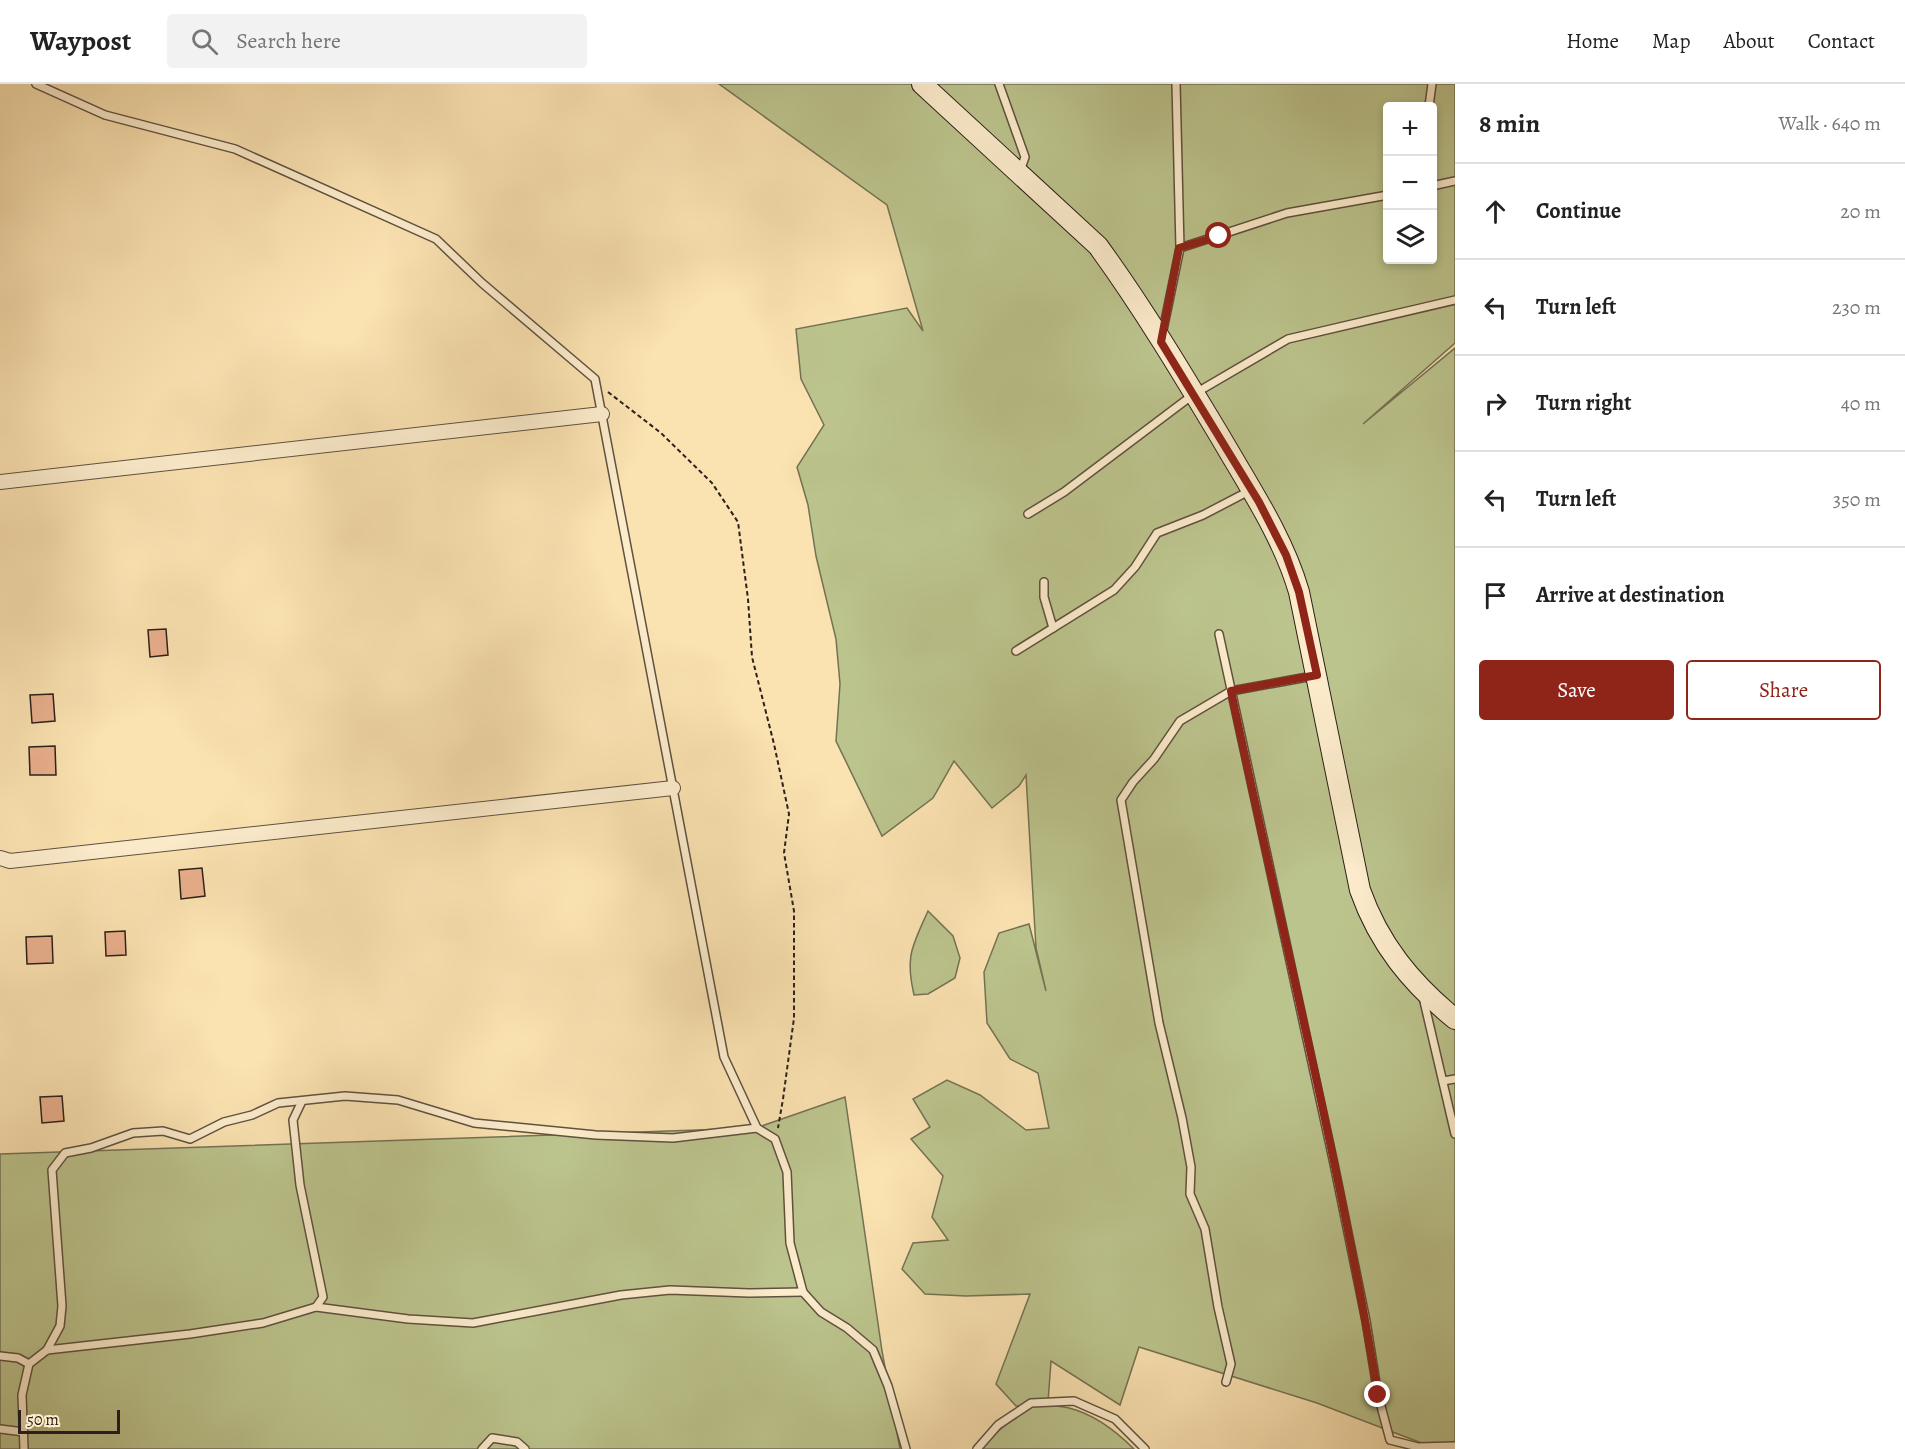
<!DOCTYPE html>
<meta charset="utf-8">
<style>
:root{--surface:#fff;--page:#f2f2f2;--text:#222;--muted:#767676;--line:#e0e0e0;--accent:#8f2418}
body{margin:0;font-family:Alegreya,serif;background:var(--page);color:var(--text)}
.controls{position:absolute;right:18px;top:18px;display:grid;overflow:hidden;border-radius:6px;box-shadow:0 3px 9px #0003}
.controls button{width:54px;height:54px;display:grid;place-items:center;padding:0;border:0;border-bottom:2px solid var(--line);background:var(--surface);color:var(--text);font:30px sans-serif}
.scale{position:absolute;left:18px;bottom:15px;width:102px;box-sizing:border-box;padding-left:6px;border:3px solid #2b211a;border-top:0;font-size:16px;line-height:21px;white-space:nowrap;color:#2b211a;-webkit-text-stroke:4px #fceccc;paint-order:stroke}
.stop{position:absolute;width:18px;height:18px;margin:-14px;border:4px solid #8f2418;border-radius:50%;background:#fff}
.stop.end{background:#8f2418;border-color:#fff;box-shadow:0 2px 6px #0008}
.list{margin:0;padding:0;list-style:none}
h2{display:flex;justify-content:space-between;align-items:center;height:78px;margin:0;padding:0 24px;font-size:26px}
h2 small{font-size:20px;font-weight:400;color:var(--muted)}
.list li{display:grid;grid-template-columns:39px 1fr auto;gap:18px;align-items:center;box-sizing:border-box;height:96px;padding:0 24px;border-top:2px solid var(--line)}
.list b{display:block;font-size:22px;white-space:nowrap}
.list em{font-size:20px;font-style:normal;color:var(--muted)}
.actions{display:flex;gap:12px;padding:18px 24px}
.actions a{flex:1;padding:14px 0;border:2px solid var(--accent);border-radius:6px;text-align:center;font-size:21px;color:var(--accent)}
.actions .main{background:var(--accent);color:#fff}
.icon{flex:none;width:33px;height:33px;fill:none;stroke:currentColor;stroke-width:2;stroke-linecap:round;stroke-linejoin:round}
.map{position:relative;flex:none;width:1455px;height:1365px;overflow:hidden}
header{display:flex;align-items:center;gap:36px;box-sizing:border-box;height:84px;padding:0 30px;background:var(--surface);border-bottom:2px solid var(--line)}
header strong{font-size:28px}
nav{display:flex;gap:33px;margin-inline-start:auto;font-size:21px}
.search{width:420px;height:54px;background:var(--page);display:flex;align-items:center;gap:15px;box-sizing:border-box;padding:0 21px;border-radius:6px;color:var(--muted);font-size:22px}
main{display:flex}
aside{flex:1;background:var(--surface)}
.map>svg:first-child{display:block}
</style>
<header>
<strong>Waypost</strong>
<div class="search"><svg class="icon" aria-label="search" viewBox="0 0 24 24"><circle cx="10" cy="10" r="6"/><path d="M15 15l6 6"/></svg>Search here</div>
<nav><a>Home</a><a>Map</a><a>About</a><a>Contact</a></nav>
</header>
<main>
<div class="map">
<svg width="1455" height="1365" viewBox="0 0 1455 1365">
<rect width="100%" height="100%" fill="#fbe2b1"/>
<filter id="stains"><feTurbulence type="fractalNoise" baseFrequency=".00333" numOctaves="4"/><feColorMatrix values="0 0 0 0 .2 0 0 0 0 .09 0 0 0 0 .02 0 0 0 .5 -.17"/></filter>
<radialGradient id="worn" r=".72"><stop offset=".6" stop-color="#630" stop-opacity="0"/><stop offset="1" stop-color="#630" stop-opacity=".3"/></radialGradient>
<g fill="#bcc48d" stroke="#747254" stroke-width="1.5" fill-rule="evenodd">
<path d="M719,0h736v259l-92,81 92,-76v1101h-18l-120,-46 -178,-56 -19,58 -69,-44 -3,41 -8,2c10,1 20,2 29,4 24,6 48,24 65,41h-156l50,-44 -12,1 -20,-22 34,-90 -64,2 -41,-2 -23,-25 11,-26 35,-3 -16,-23 11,-41 -32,-37 19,-12 -17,-28 34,-19 33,15 46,35 23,-2 -11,-55 -28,-14 -23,-36 -3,-51 15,-39 30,-9 17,67 -10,-43 -10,-173 -7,11 -27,22 -38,-47 -21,37 -51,38 -46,-95 4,-57 -4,-45 -20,-83 -8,-51 -11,-38 27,-42 -23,-46 -5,-50 111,-21 16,23 -36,-126zM1388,22h44v154h-44z"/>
<path d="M928,827l25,25 7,22 -5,20 -27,16 -14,1c-9,-39 -2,-48 14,-84z"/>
<path d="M845,1013l37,254 18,98h-900v-295l756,-26z"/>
</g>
<g fill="#eab08e" stroke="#2b211a" stroke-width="1.5">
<path d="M166,545l2,26 -18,2 -2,-27z"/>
<path d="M53,610l2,27 -23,2 -2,-28z"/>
<path d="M55,662l1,29h-26l-1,-28z"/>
<path d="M202,784l3,28 -24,3 -2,-29z"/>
<path d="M125,847l1,24 -20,1 -1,-24z"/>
<path d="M52,852l1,27 -26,1 -1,-27z"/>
<path d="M62,1012l2,25 -22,2 -2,-26z"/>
</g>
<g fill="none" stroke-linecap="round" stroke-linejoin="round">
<g stroke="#5f5140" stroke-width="10">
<g id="lane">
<path d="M36,0l69,31 130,34 201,90 46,44 113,96 129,678 33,71"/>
<path d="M999,0l26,73 -5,14"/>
<path d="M1429,22l3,-22"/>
<path d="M1432,102l23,-5"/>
<path d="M1180,164l107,-35 101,-18"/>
<path d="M1162,251l18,-87 -4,-164"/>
<path d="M1028,430l36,-22 130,-98 94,-55 167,-39"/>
<path d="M1044,498v15l9,31"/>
<path d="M1219,550l115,530 32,157 12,74 12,45 28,7 37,-1"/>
<path d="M1016,567l98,-61 21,-23 22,-34 46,-18 46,-24"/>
<path d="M1423,913l32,137"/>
<path d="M1443,997l12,-2"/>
<path d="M316,1223l92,12 65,4 148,-28 49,-5 79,3 54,-1"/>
<path d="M47,1266l13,-24 2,-20 -10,-136 13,-17 26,-5 42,-15 30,-2 27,8 34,-17 28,-7 26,-12 67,-7 53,4 76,23 122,12 77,3 84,-10 18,11 12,33 3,71 13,49 18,20 26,16 26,22 15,36 18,63"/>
<path d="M0,1272l18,2 11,6"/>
<path d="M1226,1298l5,-18 -13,-57 -13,-78 -15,-35 1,-27 -9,-49 -23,-95 -38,-223 12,-18 21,-23 26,-38 51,-30 82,-15"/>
<path d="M0,1345l24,3"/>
<path d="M24,1365l-2,-54 7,-31 18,-14 143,-16 73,-11 53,-16 7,-10 -23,-112 -7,-65 9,-19"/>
<path d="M482,1365l10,-11 25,4 8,7"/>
<path d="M977,1365l21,-24 33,-22 43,-2 41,18 30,30"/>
</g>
</g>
<g stroke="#5f5140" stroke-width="16">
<g id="street">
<path d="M0,398l602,-68"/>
<path d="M0,774l10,3 663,-73"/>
</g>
</g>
<g stroke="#2b211a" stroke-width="22">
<path id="secondary" d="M922,0l176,162c45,62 84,127 123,192 29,50 62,99 78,154l61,298c19,54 51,93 95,129"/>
</g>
<path stroke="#2b211a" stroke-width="2" stroke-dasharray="4.5 3" stroke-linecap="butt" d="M608,308l53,41 51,50 26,39 10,77 4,58 22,87 15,70 -5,39 10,58v107l-11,81 -5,29"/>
<use href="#lane" stroke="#fceccc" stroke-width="7"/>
<use href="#street" stroke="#fceccc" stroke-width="14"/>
<use href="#secondary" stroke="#fceccc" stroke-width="20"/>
</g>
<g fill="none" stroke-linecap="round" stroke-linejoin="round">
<path stroke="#8f2418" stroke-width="8" d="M1219,152l-40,12 -18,94 98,160 27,53 13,37 18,83 -86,16c49,234 108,467 147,704"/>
</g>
<rect width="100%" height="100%" filter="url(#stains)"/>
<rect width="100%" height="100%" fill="url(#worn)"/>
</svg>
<div class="controls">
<button>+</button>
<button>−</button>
<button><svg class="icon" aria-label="layers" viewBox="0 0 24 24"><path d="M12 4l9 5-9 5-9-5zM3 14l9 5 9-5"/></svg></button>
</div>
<div class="scale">50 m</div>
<div class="stop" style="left:1219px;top:152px"></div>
<div class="stop end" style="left:1378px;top:1311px"></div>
</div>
<aside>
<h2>8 min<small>Walk · 640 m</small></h2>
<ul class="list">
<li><svg class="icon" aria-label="ahead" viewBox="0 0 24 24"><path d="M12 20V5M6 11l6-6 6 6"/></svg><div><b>Continue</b></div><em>20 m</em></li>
<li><svg class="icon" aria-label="left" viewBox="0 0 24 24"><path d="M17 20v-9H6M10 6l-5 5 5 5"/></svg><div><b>Turn left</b></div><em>230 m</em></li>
<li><svg class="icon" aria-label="right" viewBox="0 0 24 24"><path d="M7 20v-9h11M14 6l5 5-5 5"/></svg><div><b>Turn right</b></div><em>40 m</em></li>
<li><svg class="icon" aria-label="left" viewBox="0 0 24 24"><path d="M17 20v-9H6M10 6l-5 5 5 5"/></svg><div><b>Turn left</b></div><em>350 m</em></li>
<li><svg class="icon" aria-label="arrive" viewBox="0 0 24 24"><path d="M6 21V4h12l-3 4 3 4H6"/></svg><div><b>Arrive at destination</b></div></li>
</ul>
<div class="actions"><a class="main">Save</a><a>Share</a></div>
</aside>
</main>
